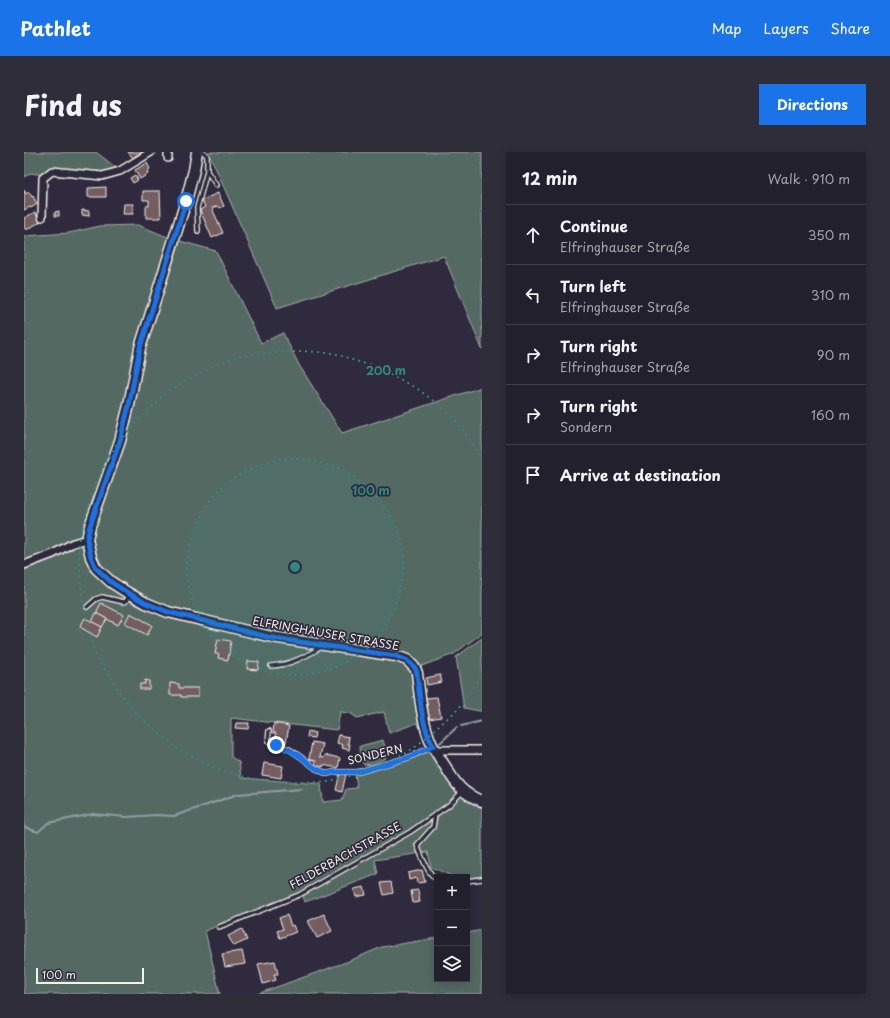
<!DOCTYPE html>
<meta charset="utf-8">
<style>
:root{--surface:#23202e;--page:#2f2d3a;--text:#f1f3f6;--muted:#a3a3aa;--line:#403e4a;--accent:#1a73e8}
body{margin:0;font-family:"Playpen Sans",sans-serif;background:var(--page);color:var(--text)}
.controls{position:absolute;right:12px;bottom:12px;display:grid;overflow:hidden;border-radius:0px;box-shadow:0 2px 10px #0003}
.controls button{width:36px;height:36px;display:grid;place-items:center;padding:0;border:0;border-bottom:1px solid var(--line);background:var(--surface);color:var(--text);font:20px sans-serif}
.scale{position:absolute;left:12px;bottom:10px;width:108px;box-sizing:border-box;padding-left:4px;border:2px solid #f4f1e8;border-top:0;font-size:11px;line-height:14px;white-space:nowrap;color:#f4f1e8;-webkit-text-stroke:3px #2f2a3d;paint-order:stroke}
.stop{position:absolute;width:12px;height:12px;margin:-9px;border:3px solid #1a73e8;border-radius:50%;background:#fff}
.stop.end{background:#1a73e8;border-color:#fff;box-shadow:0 1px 4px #0008}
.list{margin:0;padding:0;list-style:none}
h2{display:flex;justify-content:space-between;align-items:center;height:52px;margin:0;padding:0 16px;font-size:17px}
h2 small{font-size:13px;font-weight:400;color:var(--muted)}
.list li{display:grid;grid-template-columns:26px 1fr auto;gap:12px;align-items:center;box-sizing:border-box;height:60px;padding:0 16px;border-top:1px solid var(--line)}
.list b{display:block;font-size:15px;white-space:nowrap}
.list p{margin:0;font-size:13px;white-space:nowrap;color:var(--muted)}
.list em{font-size:13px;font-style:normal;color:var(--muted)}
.icon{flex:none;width:22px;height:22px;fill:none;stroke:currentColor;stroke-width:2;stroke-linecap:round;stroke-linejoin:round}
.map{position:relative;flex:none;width:458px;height:842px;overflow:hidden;border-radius:0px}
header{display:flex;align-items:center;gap:24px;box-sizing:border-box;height:56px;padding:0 20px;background:var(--accent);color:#fff}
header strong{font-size:19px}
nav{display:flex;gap:22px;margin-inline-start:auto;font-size:14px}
.intro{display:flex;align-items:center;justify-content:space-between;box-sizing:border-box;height:96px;padding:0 24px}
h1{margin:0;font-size:28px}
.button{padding:10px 18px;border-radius:0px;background:var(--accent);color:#fff;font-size:14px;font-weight:700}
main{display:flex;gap:24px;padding:0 24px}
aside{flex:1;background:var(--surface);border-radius:0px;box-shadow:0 2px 10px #0003}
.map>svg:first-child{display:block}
</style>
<header>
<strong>Pathlet</strong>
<nav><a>Map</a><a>Layers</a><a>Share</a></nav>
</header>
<div class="intro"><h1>Find us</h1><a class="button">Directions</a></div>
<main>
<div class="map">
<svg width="458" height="842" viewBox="0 0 458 842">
<rect width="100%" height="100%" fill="#2f2a3d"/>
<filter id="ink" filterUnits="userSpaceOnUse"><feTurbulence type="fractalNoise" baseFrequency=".025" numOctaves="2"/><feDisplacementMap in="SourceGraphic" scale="8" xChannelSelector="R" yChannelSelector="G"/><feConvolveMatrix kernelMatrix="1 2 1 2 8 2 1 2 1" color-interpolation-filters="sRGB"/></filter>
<g filter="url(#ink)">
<g fill="#546963" stroke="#a4ada6">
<path d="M0,0h72l22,17 -16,4 -49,-3 -10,5 -12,-2 -7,4z"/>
<path d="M181,0h277v197l-38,-93 -167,52 -66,-150z"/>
<path d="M114,73l32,13 -10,30 -27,89 -8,50 -34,132 40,-117 2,-13 12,-63 35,-105 36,10 45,92 22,-10 16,32 43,68 140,-46v246l-28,21 -35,13 -5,-4 -142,-28 -105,-26 -39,-21 -15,-13 -7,5 38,27 21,10 93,22 82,11 66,13 9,14 5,45 -31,11 -5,-21 -27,6 -7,-5 -10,-1 -3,18 -106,-12v39l8,5 2,16 80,6 2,18 19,-2 4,-11 11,-1 -2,-14 31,-8 25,-7 16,-8h6l26,42 -10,10 -39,28 -113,63 -92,37 15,63h-196v-758l45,-3 31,-7z"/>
<path d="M458,486v73h-3l-15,-3 -8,-51z"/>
<path d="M359,588l4,14 -2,5 -13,5 -8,1 -3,-5 -1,-14z"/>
<path d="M438,642l20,9v73l-15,2 -13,-1 -23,-10 -3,-15 -53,8 3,14 -73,28 -2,-6 108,-63z"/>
<path d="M458,778v64h-225l92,-33 33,-14 55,-9v41h30v-46z"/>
</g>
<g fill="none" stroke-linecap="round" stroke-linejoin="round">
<g stroke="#909ea3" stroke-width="2">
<path d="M437,574l21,-5"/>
<path d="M416,591l17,-16"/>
<path d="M0,675l14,5 10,-9 45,-9 33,3 30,-2 18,1 33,-11 31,-11 64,-5"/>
</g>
</g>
<g fill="#735d61" stroke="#f4f1e8">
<path d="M104,0h16l-5,4 -1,-2 -5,4z"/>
<path d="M123,11l3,6 -3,2 1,3 -8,5 -5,-9z"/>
<path d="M111,23l3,5 -5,3 -3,-5z"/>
<path d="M82,35v10h-18v-9z"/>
<path d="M0,38l2,4 3,-2 3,5 1,-1 4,8 -6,4 -1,-1 -6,3z"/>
<path d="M119,39h17l1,27h-15v-12h3v-6h-6z"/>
<path d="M194,41l6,13 -4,2 -2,-2 -6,2 11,25 -11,5 -12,-28 5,-3 -3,-7z"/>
<path d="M100,52h9v10h-10z"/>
<path d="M58,58l7,1v5l-7,-1z"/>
<path d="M35,59v5h-4v-4z"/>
<path d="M11,60l5,10 -14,8 -2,-3v-9z"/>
<path d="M77,451l23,12 -6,10 -22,-12z"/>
<path d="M72,461l11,6 -5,8 -10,-5z"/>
<path d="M106,461l22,12 -5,10 -22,-12z"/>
<path d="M61,466l17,9 -5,10 -17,-10z"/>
<path d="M194,487l13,2 -3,19 -10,-2 1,-4h-4z"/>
<path d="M224,509l11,1 -1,8 -11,-1z"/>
<path d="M416,523l2,7 -15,3 -1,-7z"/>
<path d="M121,528l4,1v8h-9v-5h5z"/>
<path d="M146,531l9,1v4h19v9h-17v-2h-11z"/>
<path d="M413,545l4,20 -12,2 -3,-21z"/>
<path d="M212,571h13l-1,6 -13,-1z"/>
<path d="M250,571l15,3 -3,17 -11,-1 1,-9h-3z"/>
<path d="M284,579l7,2 -1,5 -7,-1z"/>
<path d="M315,583l10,2 -1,7h2l-1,6 -7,-2 1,-3 -6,-2z"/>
<path d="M288,590l11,2 -3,13 4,1 1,-3 15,3 -2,10 -15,-3v2l-8,-2 1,-4 -7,-2z"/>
<path d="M240,611l19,3 -2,12 -19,-3z"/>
<path d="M316,621l6,1 -4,18 -6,-2z"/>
<path d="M398,718l3,12 -8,1 -1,-5 -7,2 -1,-7z"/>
<path d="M367,730l2,11 -9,2 -3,-12z"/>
<path d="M340,735l2,8 -10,2 -2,-8z"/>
<path d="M394,738l2,12 -7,1 -2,-12z"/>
<path d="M300,762l8,17 -15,7 -9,-17z"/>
<path d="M263,763l4,11 2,-1 3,7 -16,6 -3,-7 6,-2 -4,-11z"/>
<path d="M218,777l5,11 -13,6 -6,-10z"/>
<path d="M218,799l3,13 -20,3 -3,-13z"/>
<path d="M251,809l3,13h-4l2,6 -13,4 -5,-20z"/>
</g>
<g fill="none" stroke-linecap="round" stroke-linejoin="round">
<g stroke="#f4f1e8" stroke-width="6">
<g id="lane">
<path d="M179,0l4,4v15l9,14"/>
<path d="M174,79l-1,-23 10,-37"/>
<path d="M63,455l9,-8 6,-2 22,5 2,-1 4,-6"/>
<path d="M247,514c19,-1 34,-9 50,-19"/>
<path d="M245,579l-1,10 21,8 12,8 14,11 12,6 7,-2h24l52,-15 22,-10"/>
<path d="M411,663l-2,12 -16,18c4,9 11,31 20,34"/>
<path d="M443,729l15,-2"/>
<path d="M195,775l80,-32 111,-63 39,-27 14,-14"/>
</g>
</g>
<g stroke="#f4f1e8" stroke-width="10">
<g id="street">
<path d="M144,6v-6"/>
<path d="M18,65l1,-39 9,-7 50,5 18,-5 31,-19"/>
<path d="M0,413l29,-11 20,-11 14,-4"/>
<path d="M411,598h47"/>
</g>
</g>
<g stroke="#f4f1e8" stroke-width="13">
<path id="secondary" d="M173,0l-3,18 -8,31 -46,147 -11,57 -9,36 -30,85 -3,13 4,18 5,11 15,14 17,11 18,10 22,9 104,25 124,19 11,4 8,8 2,5c3,24 5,50 15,72 4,7 8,14 13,21 10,17 17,28 37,35"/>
</g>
<use href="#lane" stroke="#2f2a3d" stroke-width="3.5"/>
<use href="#street" stroke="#2f2a3d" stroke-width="7"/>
<use href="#secondary" stroke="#2f2a3d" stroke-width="10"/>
</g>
</g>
<g fill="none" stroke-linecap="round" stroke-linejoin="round" filter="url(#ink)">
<path stroke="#1a73e8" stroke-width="5" d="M162,49l-46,147 -11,57 -9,36 -30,85 -3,13 4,18 5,11 15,14 17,11 18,10 22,9 104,26 124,18 10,4 5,4 4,4 2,5c3,25 4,51 16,73l-23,11 -24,7 -28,8h-24l-7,2 -12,-6 -14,-11 -12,-7 -13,-5"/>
</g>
<circle cx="271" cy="415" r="108" fill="#318880" fill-opacity=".12"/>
<g fill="none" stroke="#318880" stroke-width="2" stroke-dasharray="2 4">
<circle cx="271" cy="415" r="108"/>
<path d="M457 525A216 216 0 1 1 457 305"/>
</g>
<g text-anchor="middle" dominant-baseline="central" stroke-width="3.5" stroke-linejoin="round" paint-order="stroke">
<g font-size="11" fill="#f4f1e8" stroke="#2f2a3d">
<text transform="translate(302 481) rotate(10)">ELFRINGHAUSER STRASSE</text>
<text transform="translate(351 602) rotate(-13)">SONDERN</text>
<text transform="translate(321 703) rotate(-29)">FELDERBACHSTRASSE</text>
</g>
</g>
<circle cx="271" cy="415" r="6" fill="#318880" stroke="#2f2a3d" stroke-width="2"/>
<g font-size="12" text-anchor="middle" font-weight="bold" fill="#318880" stroke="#2f2a3d" stroke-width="3.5" stroke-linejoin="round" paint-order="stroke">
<text x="362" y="223">200 m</text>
<text x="347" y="343">100 m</text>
</g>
</svg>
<div class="controls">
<button>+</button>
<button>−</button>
<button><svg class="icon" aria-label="layers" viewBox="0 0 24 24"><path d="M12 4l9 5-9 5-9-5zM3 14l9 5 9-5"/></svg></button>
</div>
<div class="scale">100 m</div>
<div class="stop" style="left:162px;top:49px"></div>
<div class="stop end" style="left:252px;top:593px"></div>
</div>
<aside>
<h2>12 min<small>Walk · 910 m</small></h2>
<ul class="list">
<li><svg class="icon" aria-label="ahead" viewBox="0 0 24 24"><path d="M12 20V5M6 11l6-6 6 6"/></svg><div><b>Continue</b><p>Elfringhauser Straße</p></div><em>350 m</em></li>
<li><svg class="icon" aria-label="left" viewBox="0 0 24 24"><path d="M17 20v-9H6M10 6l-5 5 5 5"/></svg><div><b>Turn left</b><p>Elfringhauser Straße</p></div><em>310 m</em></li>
<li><svg class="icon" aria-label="right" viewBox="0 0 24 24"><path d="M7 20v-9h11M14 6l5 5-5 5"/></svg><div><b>Turn right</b><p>Elfringhauser Straße</p></div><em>90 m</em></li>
<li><svg class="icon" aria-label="right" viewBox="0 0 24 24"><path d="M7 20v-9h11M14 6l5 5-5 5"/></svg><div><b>Turn right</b><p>Sondern</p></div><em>160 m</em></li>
<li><svg class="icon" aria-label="arrive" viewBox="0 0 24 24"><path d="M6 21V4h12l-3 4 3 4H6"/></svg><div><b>Arrive at destination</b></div></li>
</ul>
</aside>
</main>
